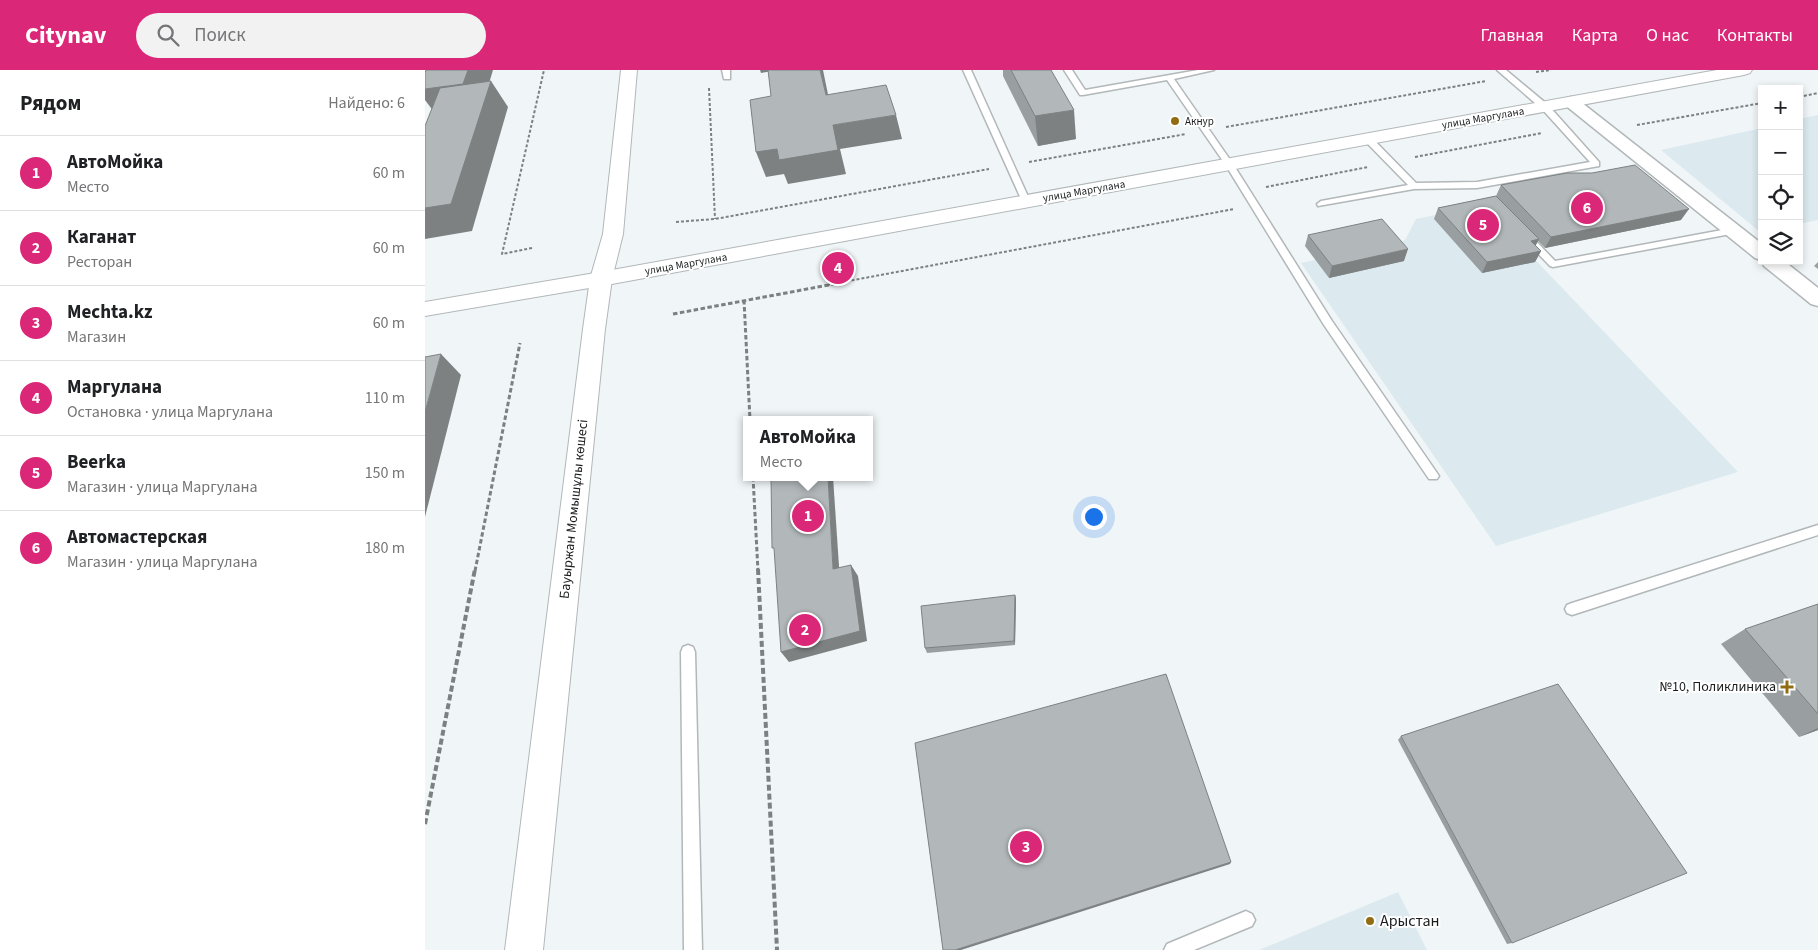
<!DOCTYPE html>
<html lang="ru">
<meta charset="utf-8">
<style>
:root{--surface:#fff;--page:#f2f2f2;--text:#202124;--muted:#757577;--line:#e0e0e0;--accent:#db2777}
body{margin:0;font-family:"Source Sans 3",sans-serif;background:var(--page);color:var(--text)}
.controls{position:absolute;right:15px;top:15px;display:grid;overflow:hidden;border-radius:0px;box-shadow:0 2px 8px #0003}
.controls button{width:45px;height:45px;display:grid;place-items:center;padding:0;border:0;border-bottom:1px solid var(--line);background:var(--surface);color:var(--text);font:25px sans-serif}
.you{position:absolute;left:668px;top:446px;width:18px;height:18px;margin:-12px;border:4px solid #fff;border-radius:50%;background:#1a73e8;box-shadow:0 0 0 8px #1a73e833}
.badge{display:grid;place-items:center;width:32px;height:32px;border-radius:50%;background:var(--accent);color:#fff;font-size:16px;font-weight:700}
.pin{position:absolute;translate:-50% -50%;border:2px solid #fff;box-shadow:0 1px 5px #0006}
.popup{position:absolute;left:318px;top:346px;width:130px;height:65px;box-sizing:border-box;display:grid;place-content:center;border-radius:0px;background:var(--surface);filter:drop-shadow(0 1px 4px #0005);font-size:16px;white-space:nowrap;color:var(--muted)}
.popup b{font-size:19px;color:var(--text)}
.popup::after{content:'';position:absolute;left:50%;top:100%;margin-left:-10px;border:10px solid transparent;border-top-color:var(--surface)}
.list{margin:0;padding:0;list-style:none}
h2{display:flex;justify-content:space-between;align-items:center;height:65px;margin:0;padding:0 20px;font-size:21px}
h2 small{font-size:16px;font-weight:400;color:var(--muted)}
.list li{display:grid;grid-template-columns:32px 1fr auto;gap:15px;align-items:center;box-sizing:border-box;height:75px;padding:0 20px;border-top:1px solid var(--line)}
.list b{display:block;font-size:19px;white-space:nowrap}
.list p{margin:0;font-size:16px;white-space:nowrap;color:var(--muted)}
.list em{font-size:16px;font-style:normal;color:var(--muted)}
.icon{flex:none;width:28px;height:28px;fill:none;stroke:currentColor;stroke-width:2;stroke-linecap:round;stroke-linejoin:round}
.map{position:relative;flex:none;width:1393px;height:880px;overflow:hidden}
header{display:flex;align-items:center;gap:30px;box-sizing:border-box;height:70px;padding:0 25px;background:var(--accent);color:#fff}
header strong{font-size:24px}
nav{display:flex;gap:28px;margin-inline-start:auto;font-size:18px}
.search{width:350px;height:45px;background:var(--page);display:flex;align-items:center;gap:12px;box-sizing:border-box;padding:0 18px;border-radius:28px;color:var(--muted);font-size:19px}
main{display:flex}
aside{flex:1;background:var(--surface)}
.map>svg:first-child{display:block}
</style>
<header>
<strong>Citynav</strong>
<div class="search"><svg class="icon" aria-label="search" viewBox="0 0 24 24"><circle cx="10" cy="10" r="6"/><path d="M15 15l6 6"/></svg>Поиск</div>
<nav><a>Главная</a><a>Карта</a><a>О нас</a><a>Контакты</a></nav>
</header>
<main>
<aside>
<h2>Рядом<small>Найдено: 6</small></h2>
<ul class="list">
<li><span class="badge">1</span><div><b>АвтоМойка</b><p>Место</p></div><em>60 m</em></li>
<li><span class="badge">2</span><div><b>Каганат</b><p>Ресторан</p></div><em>60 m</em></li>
<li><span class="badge">3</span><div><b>Mechta.kz</b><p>Магазин</p></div><em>60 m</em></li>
<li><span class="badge">4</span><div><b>Маргулана</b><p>Остановка · улица Маргулана</p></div><em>110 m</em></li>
<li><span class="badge">5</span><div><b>Beerka</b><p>Магазин · улица Маргулана</p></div><em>150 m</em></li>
<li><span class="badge">6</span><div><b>Автомастерская</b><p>Магазин · улица Маргулана</p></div><em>180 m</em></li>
</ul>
</aside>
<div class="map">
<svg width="1393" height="880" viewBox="0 0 1393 880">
<rect width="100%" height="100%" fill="#f0f6f8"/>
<g fill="#dceaf0">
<path d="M1393,45v105l-19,4v-105z"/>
<path d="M1337,58v104h-2l-99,-82z"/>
<path d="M1058,135l255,267 -242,74 -195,-283 104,-23 11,-21z"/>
<path d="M973,822l29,58h-168z"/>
</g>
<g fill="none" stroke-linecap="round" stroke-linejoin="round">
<g stroke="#b2b7b9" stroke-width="3">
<g id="service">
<path d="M297,0h8v9h-6z"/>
<path d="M538,0h8l59,131 -1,2h-6l-1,-2z"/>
<path d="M639,0h8l13,20 113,-20h16l-40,9 59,85 99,157 105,152 2,3 -2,3h-8l-105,-154 -99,-161 -58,-84 -84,15h-3z"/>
<path d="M1072,0h9l42,35 51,57v4l-122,22 -63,1 -96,17 -1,-2 4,-3 87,-16 -43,-44 -1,-2 4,-2h3l45,46 61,-1 113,-20 -48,-53z"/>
<path d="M1308,158l5,3 -2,2 -183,34 -3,-1 -26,-27 5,-3 3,1 23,24z"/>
<path d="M1393,455v10l-246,80 -5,-2 -2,-4 2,-4 5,-2z"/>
<path d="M263,575l5,2 2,5 7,298h-18l-3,-298 2,-5z"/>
<path d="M821,841l6,3 3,6 -3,6 -58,24h-30l3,-6z"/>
</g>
</g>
<g stroke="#b2b7b9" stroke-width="3">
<path id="minor" d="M1146,27l6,2 185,145v17h22l34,27v18l-7,-2 -47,-38 -3,-5v-1l-6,-2 -190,-153 -2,-3 2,-3z"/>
</g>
<g stroke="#b2b7b9" stroke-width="2">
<path id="tertiary" d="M1292,0h35l-2,3 -6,2 -1143,211 -176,30v-14l176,-30z"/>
</g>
<g stroke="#b2b7b9" stroke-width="2">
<path id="secondary" d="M196,0h16l-14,164 -11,45 -7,50 -62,621h-38l78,-621 7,-50 13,-45z"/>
</g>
<g stroke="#7c8082" stroke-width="2" stroke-dasharray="3 2" stroke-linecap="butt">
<path d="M1111,2l15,-2"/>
<path d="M284,18l6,131"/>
<path d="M1374,27l19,-4"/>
<path d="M1212,55l125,-22"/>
<path d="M801,57l260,-46"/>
<path d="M990,87l127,-24"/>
<path d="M604,92l157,-28"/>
<path d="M841,117l102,-20"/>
<path d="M251,152l39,-3 274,-50"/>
<path d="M107,178l-30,6 42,-184"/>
<path d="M402,215l407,-76"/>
</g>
<g stroke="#7c8082" stroke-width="3" stroke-dasharray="4.5 2.5" stroke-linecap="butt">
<path d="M319,230l6,120"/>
<path d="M248,244l161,-30"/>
<path d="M328,407l5,94"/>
<path d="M50,501l45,-228"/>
</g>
<g stroke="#7c8082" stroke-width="4" stroke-dasharray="6 3" stroke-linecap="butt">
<path d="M333,499l19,381"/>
<path d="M0,754l50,-255"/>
</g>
<use href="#service" fill="#fff" fill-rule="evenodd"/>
<use href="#minor" fill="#fff" fill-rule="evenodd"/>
<use href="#tertiary" fill="#fff" fill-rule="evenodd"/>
<use href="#secondary" fill="#fff" fill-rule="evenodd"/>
</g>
<g fill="#999ea0">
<path d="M578,0h48l25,69 -38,7 -35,-70z"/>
<path d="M1076,115l180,35 -136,28 -7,-7 -3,4 6,6 -6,11 -53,11 -48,-54 4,-11 58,-12z"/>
<path d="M883,165l96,26 -75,17 -24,-32z"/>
<path d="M1393,192v7l-4,-3z"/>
<path d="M590,525l1,4 -1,46 -88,8 -2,-5z"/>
<path d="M1393,534v126l-19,7 -78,-93 24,-15z"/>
<path d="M976,666l111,207 -5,1 -109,-204z"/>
</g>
<g fill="#7d8182">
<path d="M43,0h25l-12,40 -44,6 -12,-16v-11z"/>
<path d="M335,0h12l1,1 -12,2z"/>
<path d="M395,0h3l10,49 -7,-24z"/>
<path d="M66,11l17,26 -36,124 -47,8v-31z"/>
<path d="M649,40l2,29 -38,7 -3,-30z"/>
<path d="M471,45l6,24 -62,10 6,25 -58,10 -4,-10 -18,3 -10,-25 77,-27z"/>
<path d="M1264,139l-8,11 -136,28 6,-11z"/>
<path d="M1114,169l-6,12 -2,-10z"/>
<path d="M983,179l-4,12 -75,17 3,-12z"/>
<path d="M1116,181l-6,11 -53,11 5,-11z"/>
<path d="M16,284l20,21 -36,142v-105z"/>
<path d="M403,407h5l7,104 -7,-12z"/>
<path d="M426,495l7,11 9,65 -78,21 -8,-10z"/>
<path d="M590,525l1,4 -1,46 -1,-4z"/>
<path d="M1393,658v2l-19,7z"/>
<path d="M806,792l-1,2 -269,86h-6z"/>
</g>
<g fill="#b2b8ba" stroke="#7d8182">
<path d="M1,0h42l-5,14 -38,5v-16z"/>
<path d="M343,0h52l6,25 60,-10 10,30 -63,10 5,25 -59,10 -2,-11 -21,3 -6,-52 21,-4z"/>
<path d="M586,0h40l23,40 -39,6z"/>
<path d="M66,11l-40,123 -26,4v-82l15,-38z"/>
<path d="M1210,95l54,44 -138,28 -50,-52 66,-12h25z"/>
<path d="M1071,126l43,43 -8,2 10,10 -54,11 -49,-54z"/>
<path d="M957,149l26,30 -76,17 -24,-31z"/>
<path d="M16,284l-16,58v-55z"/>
<path d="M346,407h57l5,92 18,-4 9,66 -79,21 -7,-104h-2z"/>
<path d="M590,525l-1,46 -89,7 -4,-42z"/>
<path d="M1393,534v110l-73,-85z"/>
<path d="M741,604l65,188 -276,88h-12l-28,-207z"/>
<path d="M1133,614l129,189 -175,70 -111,-207z"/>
</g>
<g fill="#916c12" stroke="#fff" stroke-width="2">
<circle cx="750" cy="51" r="5"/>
<path d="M1359.5 609.5h5v5h5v5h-5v5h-5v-5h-5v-5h5z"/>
<circle cx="945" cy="851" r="5"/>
</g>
<g text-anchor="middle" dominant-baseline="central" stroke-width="4" stroke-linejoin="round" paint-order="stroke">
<g font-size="11" fill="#1a1c1d" stroke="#fff">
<text transform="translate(1058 48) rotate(-10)">улица Маргулана</text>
<text transform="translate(659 121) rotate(-10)">улица Маргулана</text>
<text transform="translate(261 194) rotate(-10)">улица Маргулана</text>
</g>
<g font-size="11" fill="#1a1c1d" stroke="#fff" text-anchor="start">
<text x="760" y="51">Акнур</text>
</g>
<g font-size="14" fill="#1a1c1d" stroke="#fff">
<text transform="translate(149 439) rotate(-84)">Бауыржан Момышұлы көшесі</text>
</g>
<g font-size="14" fill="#1a1c1d" stroke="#fff" text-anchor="end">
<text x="1351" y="617">№10, Поликлиника</text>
</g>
<g font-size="16" fill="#1a1c1d" stroke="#fff" text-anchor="start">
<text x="955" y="851">Арыстан</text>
</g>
</g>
</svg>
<div class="controls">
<button>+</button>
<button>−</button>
<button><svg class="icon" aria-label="locate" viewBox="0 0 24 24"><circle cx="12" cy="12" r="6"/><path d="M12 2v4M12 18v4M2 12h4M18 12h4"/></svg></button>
<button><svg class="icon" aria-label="layers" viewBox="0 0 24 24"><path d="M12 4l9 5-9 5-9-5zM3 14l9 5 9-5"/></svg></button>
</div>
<div class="you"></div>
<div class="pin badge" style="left:383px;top:446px">1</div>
<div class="popup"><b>АвтоМойка</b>Место</div>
<div class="pin badge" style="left:380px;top:560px">2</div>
<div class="pin badge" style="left:601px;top:777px">3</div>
<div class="pin badge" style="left:413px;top:198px">4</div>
<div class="pin badge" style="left:1058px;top:155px">5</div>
<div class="pin badge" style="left:1162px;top:138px">6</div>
</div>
</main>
